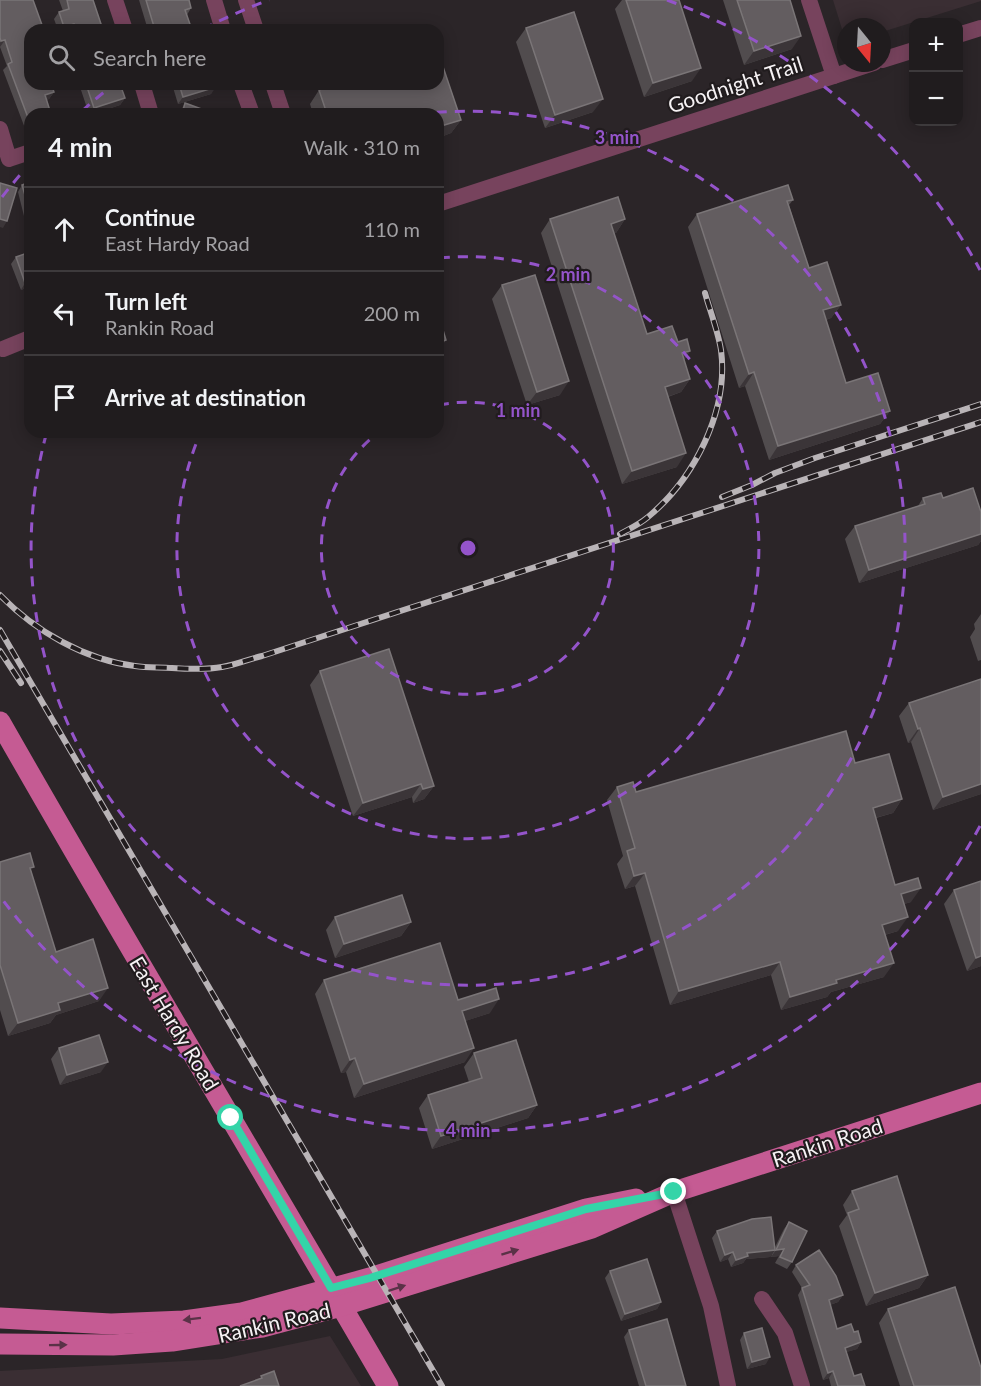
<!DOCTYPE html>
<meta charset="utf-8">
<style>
:root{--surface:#201c1e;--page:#282527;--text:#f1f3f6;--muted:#a2a1a4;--line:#3d3a3c}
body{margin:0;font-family:Lato,sans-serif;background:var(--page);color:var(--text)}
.controls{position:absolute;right:18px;top:18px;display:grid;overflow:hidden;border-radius:12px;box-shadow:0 3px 15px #0003}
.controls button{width:54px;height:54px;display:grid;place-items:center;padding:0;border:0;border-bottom:2px solid var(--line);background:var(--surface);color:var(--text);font:30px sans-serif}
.compass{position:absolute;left:837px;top:18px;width:54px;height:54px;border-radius:50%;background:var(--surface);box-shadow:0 3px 15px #0003;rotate:162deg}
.stop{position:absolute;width:18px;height:18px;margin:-14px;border:4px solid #34d4a8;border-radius:50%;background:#fff}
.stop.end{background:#34d4a8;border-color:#fff;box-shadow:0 2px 6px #0008}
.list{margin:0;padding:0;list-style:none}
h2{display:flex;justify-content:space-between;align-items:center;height:78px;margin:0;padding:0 24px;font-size:26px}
h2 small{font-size:20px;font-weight:400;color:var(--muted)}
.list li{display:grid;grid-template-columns:39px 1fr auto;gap:18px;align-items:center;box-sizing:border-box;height:84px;padding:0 24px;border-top:2px solid var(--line)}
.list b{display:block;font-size:22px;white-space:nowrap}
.list p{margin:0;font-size:20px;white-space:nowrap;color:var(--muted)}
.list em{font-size:20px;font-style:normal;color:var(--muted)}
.icon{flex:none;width:33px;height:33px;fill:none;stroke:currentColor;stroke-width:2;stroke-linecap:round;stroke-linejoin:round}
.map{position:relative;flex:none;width:981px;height:1386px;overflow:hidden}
.search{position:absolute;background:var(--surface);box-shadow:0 3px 15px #0003;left:24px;top:24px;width:420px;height:66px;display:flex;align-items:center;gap:15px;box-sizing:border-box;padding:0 21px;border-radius:18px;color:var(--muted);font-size:22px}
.panel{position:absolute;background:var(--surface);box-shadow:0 3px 15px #0003;left:24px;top:108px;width:420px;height:330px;border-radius:18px}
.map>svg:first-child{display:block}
</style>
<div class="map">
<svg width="981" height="1386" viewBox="0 0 981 1386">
<rect width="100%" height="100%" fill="#2b2528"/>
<g fill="#3a2e33">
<path d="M833,0h148v1l-99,31v-5h-36v15z"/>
<path d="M330,1336l31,50h-361v-15l222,-12z"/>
</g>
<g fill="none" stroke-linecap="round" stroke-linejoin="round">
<g stroke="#77435d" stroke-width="16">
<path d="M115,0l10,30"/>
<path d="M214,0l9,30"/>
<path d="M246,0l10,30"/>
<path d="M809,0l25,76"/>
<path d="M958,35l23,-7"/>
<path d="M882,60l32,-10"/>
<path d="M142,84l9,30"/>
<path d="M241,84l11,30"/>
<path d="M273,84l10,30"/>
<path d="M0,129l9,30 21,-7"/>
<path d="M438,204l436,-141"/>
<path d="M3,349l27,-11"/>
<path d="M674,1192l37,114 17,80"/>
<path d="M762,1299l23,34 17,53"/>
</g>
<g stroke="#c55b93" stroke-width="21">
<path d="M0,722c127,223 259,442 388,664"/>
<path d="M0,1318l111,6 73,-3 58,-8 128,-35 216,-69 50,-10"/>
<path d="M0,1344l113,1 59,-4 90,-14 79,-21 251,-78 82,-36 307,-99"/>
</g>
<g stroke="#b9b4b7" stroke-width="6">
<g id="rail">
<path d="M722,497l30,-12 23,-12 40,-15 166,-54"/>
<path d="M620,534c9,-5 20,-10 28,-17 46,-38 81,-106 73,-167 -3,-19 -11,-39 -16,-57"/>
<path d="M0,595c35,36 85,65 135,71 12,2 25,1 37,2 16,1 34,2 50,-1 14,-2 27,-8 40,-11l719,-234"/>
<path d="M0,630l442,756"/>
<path d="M0,651l21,32"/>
</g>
</g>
<use href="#rail" stroke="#211c1e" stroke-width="4" stroke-dasharray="11" stroke-linecap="butt"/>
</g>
<g fill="#514c4e">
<path d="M0,0l30,30 24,62 -5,7 -3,1 -16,14v16l-4,1 -23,-61 4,-4 -7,-19z"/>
<path d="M59,0h34l10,30h-45l-4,-11 5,-7 4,-1z"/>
<path d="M139,0h50l2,8 -4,7 5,15h-44z"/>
<path d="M622,0h57l13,81 -48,16 -29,-88z"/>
<path d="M723,0h67l2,49 -48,16z"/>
<path d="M526,28l67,84 -48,16 -29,-86z"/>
<path d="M438,52l23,68 -10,13 -13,5v-24h-125l-3,-10 9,-14 19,-6h100z"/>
<path d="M75,84h45l5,14 -5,7 -27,9h-4l-9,-27 -3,1z"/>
<path d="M172,84h43l-4,10 -33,10z"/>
<path d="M185,103l21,11h-27z"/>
<path d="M30,182v32l-6,2 -6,-24 4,-7z"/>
<path d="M793,200l-4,5 20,63 32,37 -10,13 -5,2 20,63 44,28 -10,13 -111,36 -24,-74 -6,2 -51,-161 9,-13z"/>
<path d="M550,219h75l-9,14h-2l33,101 31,8 12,9 -6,9 6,19 -9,13 -13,5 9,70 -55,17 -81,-251z"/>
<path d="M30,252v44h-1l-3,-8 -5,2 -10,-26 5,-7z"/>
<path d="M502,285l58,110 -33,10 -35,-106z"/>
<path d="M923,498h20l38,14v29l-3,4 -119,38 -14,-44 10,-13 63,-20z"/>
<path d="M981,614v46l-3,1 -8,-24 5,-8 -1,-5z"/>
<path d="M320,671l114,115 -10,13 -11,4 -1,-6 -59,19 -43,-131z"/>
<path d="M909,703l72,91 -48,16 -22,-68 -3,1 -9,-27z"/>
<path d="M855,763l47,36 -9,14 -17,5 19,67 16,17 -7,2 -6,27 -13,4 -1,42 -53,15 -4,5 -46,13 -10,-35 -101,30 -35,-119 -10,3 -8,-25 6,-8 -16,-56 10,-13 19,5z"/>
<path d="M0,862l31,9 25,81 43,49 -43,14 -6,8 -42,13 -8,-26z"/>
<path d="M954,890l27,76 -14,5 -23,-67z"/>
<path d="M335,917l76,5 -10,14 -66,22 -9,-28z"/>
<path d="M324,980l134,20 32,13 -25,8v41l-111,36 -8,-26 -5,1 -26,-79z"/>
<path d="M59,1048l42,24 -41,13 -9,-26z"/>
<path d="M474,1053l63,52 -9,13 -96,31 -13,-41 9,-13 41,-13 -5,-15z"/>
<path d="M852,1191l76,84 -9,13 -53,18 -27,-80 8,-11 -4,-10z"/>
<path d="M789,1222l3,40 -5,7 -12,-6 4,-7 -8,1 2,-5 -3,5 -24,2 -3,4 -12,4 -3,-8 -8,3 -8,-24 5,-7 57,18 10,-20z"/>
<path d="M796,1265l47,30 -5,7 -8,3 7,24 17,3 7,10 -4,7 -11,3 8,24 11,10h-34l-2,-8 -6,2 -25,-85 4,-7 -10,-16z"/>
<path d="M610,1271l51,31 -4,7 -36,12 -16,-43z"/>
<path d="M888,1309l93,77h-81l-21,-63z"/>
<path d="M629,1330l57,56h-47l-15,-49z"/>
<path d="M744,1333l22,31 -19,5 -7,-29z"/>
</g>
<g fill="#3b3538">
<path d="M74,24l-4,6h-8l2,-3z"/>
<path d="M42,25l-4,5h-7l2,-3z"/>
<path d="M801,36l-9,13 -48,16 10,-14z"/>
<path d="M5,40l-5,7v-4l1,-2z"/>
<path d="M701,68l-9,13 -48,16 9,-14z"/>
<path d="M216,87l-5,7 -33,10 5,-7z"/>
<path d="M54,92l-5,7 -9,3 5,-7z"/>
<path d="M125,98l-5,7 -27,9h-3l4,-6z"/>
<path d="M603,99l-10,13 -48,16 10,-13z"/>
<path d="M461,120l-10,13 -13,5v-11z"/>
<path d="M29,209l1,5 -6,2z"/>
<path d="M0,219l7,2 -4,7 -3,-1z"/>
<path d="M625,219l-9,14 -14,4 9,-13z"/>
<path d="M30,281l-4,7 -5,2 4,-7z"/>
<path d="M841,305l-10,13 -18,6 10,-14z"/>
<path d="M446,340l-8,12v-9z"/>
<path d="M690,351l-9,13 1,-11z"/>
<path d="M754,372l-9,14 -6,2 10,-14z"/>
<path d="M690,379l-9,13 -26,9 10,-14z"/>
<path d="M569,381l-9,14 -33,10 10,-13z"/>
<path d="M890,411l-10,13 -111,36 9,-14z"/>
<path d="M686,453l-9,14 -55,17 10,-13z"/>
<path d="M981,534v7l-3,4 -119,38 10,-13z"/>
<path d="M920,728l-9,14 -3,1 10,-14z"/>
<path d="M421,784l-9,13 -59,19 10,-13z"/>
<path d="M981,784v10l-48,16 10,-13z"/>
<path d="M434,786l-10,13 -11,4 10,-14z"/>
<path d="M902,799l-9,14 -30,8 10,-13z"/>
<path d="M645,873l-10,13 -10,3 9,-13z"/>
<path d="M921,888l-10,14 -20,6 10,-14z"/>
<path d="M908,917l-10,14 -25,7 9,-13z"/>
<path d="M411,922l-10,14 -66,22 9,-14z"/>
<path d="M981,956v10l-14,5 9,-13z"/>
<path d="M780,962l-9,13 -101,30 9,-14z"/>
<path d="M894,963l-10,14 -53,15 -4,5 -46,13 9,-13 46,-17z"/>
<path d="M108,988l-9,13 -43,14 -6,8 -42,13 10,-13 40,-20z"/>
<path d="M499,999l-9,14 -37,12 9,-14z"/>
<path d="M474,1048l-9,14 -111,36 10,-14z"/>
<path d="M355,1058l-9,14 -5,1 9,-13z"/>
<path d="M108,1062l-7,10 -41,13 7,-10z"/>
<path d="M537,1105l-9,13 -96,31 9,-13z"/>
<path d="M784,1249l-5,7 -8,1 5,-7z"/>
<path d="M775,1250l-5,7 -24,2 -3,4 -12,4 5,-7 11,-7z"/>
<path d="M733,1252l-5,7 -8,3 5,-7z"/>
<path d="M928,1275l-9,13 -53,18 9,-13z"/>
<path d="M843,1295l-5,7 -14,5 5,-7z"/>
<path d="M661,1302l-4,7 -36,12 4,-7z"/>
<path d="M861,1342l-4,7 -17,5 5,-6z"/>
<path d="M770,1357l-4,7 -19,5 5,-7z"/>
<path d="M833,1371l-4,7 -6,2 5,-7z"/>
</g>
<g fill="#635d60" stroke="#7a7577" stroke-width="1.5">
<path d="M0,0h33l9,25 -9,2 1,3h-4v54h21l3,8 -9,3 6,19h-21v9l-22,-59 4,-2 -7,-22 -4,1 -1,-3z"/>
<path d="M67,0h26l10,30h-27l-2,-6 -10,3 -5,-15 10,-3z"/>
<path d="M146,0h43l2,8 -6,2 7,20h-37z"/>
<path d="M626,0h53l22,68 -48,15z"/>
<path d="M737,0h53l11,36 -47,15z"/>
<path d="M574,12l29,87 -48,16 -29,-87z"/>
<path d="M438,52l23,68 -23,7v-13h-111l-8,-24 19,-6h100z"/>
<path d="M86,84h34l5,14 -31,10z"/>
<path d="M179,84h36l1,3 -33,10z"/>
<path d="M185,103l22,8 -1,3h-24z"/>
<path d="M30,182v27h-1l-7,-24z"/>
<path d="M0,183l17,5 -10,33 -7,-2z"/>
<path d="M788,185l5,15 -6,1 22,67 18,-6 14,43 -18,5 23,73 32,-10 12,38 -112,35 -24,-74 -5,2 -52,-160z"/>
<path d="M618,197l7,22 -14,5 36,110 25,-8 6,16 9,-3 3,12 -8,2 8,26 -25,8 21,66 -54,18 -82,-252z"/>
<path d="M30,252v29l-5,2 -9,-26z"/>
<path d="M535,275l34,106 -32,11 -35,-107z"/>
<path d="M438,320h2l6,20 -8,3z"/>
<path d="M973,488l8,24v22l-112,36 -14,-44 70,-22 -2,-6 18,-5 2,5z"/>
<path d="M389,649l45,137 -11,3 -2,-5 -58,19 -43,-132z"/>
<path d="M981,679v105l-38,13 -23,-69 -2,1 -9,-26z"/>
<path d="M846,731l9,32 34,-9 13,45 -29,9 22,77 23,-7 3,10 -20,6 7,23 -26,8 12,38 -58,17 1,3 -47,14 -10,-35 -101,29 -34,-118 -11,3 -7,-25 8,-3 -18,-61 16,-5 3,10z"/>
<path d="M30,853l4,14 -4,1 26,84 37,-13 15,49 -50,15 2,7 -42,13 -18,-58v-103z"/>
<path d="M981,881v75l-5,2 -22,-68z"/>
<path d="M402,895l9,27 -67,22 -9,-27z"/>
<path d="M440,943l18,57 38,-12 3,11 -37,12 12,37 -110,36 -9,-26 -5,2 -26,-80z"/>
<path d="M99,1035l9,27 -41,13 -8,-27z"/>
<path d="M516,1040l21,65 -96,31 -13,-41 54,-17 -8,-25z"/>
<path d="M897,1176l31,99 -53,18 -27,-80 11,-4 -7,-18z"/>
<path d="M771,1217l4,33 -28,3 1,3 -12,4 -3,-8 -8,3 -8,-24 35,-12z"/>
<path d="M789,1222l18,9 -15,31 -12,-5 4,-8 -8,1z"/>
<path d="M819,1250l17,26 7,19 -14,5 8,29 14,-5 3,8 4,-1 3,11 -16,6 9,28 7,-2 4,12h-27l-5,-15 -5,2 -26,-85 8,-3 -14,-20z"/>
<path d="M647,1259l14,43 -36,12 -15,-43z"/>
<path d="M955,1287l26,81v18h-67l-26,-77z"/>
<path d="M667,1319l19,67h-40l-17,-56z"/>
<path d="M762,1328l8,29 -18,5 -8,-29z"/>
<path d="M274,1371l5,15h-39l22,-8 -1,-2z"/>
</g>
<defs><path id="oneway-solid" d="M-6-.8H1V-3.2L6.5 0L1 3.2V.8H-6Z" transform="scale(1.5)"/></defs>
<g fill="#5a3247">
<use href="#oneway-solid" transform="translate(510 1252) rotate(-17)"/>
<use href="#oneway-solid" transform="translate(397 1288) rotate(-18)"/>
<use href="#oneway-solid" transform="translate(192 1319) rotate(173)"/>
<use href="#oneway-solid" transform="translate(58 1345) rotate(-1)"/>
</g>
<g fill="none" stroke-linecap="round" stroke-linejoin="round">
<path stroke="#34d4a8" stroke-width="8" d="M231,1118l100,170 39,-10 216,-69 88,-17"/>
</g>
<g fill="none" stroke="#9454ca" stroke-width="3" stroke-dasharray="10 8">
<path d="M439 405A146 146 0 1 1 379 432"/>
<path d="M440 258A291 291 0 1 1 200 434"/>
<path d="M419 114A437 437 0 1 1 46 435"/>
<path d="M980 826A583 583 0 0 1 2 899M2 197A583 583 0 0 1 28 166M82 111A583 583 0 0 1 113 85M203 29A583 583 0 0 1 269 0M667 0A583 583 0 0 1 980 270"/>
</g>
<g text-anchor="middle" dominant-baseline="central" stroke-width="4.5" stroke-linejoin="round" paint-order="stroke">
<g font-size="21" fill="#f6f2f4" stroke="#211c1e">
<text transform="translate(735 84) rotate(-18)">Goodnight Trail</text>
<text transform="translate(175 1023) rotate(59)">East Hardy Road</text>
<text transform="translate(827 1142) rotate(-18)">Rankin Road</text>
<text transform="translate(274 1322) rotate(-13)">Rankin Road</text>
</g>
</g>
<circle cx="468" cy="548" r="9" fill="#9454ca" stroke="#211c1e" stroke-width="3"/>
<g font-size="18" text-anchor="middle" font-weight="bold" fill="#9454ca" stroke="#211c1e" stroke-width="4.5" stroke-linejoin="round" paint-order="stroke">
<text x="617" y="144">3 min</text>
<text x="568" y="281">2 min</text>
<text x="518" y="417">1 min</text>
<text x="468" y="1137">4 min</text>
</g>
</svg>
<div class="controls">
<button>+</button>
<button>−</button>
</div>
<svg class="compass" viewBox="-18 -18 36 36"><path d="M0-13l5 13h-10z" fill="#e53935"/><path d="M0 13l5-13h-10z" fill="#a2a1a4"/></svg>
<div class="stop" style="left:231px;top:1118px"></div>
<div class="stop end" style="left:674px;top:1192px"></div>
<div class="search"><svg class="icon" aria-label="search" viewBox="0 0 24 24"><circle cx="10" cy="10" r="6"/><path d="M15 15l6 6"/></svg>Search here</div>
<section class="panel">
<h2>4 min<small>Walk · 310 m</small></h2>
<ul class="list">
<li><svg class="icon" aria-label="ahead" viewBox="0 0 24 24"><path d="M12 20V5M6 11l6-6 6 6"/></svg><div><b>Continue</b><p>East Hardy Road</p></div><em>110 m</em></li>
<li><svg class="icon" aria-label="left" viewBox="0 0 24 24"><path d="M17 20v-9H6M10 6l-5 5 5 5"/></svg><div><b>Turn left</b><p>Rankin Road</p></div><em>200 m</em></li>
<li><svg class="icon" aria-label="arrive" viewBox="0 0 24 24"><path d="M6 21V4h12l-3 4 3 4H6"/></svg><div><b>Arrive at destination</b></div></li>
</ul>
</section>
</div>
